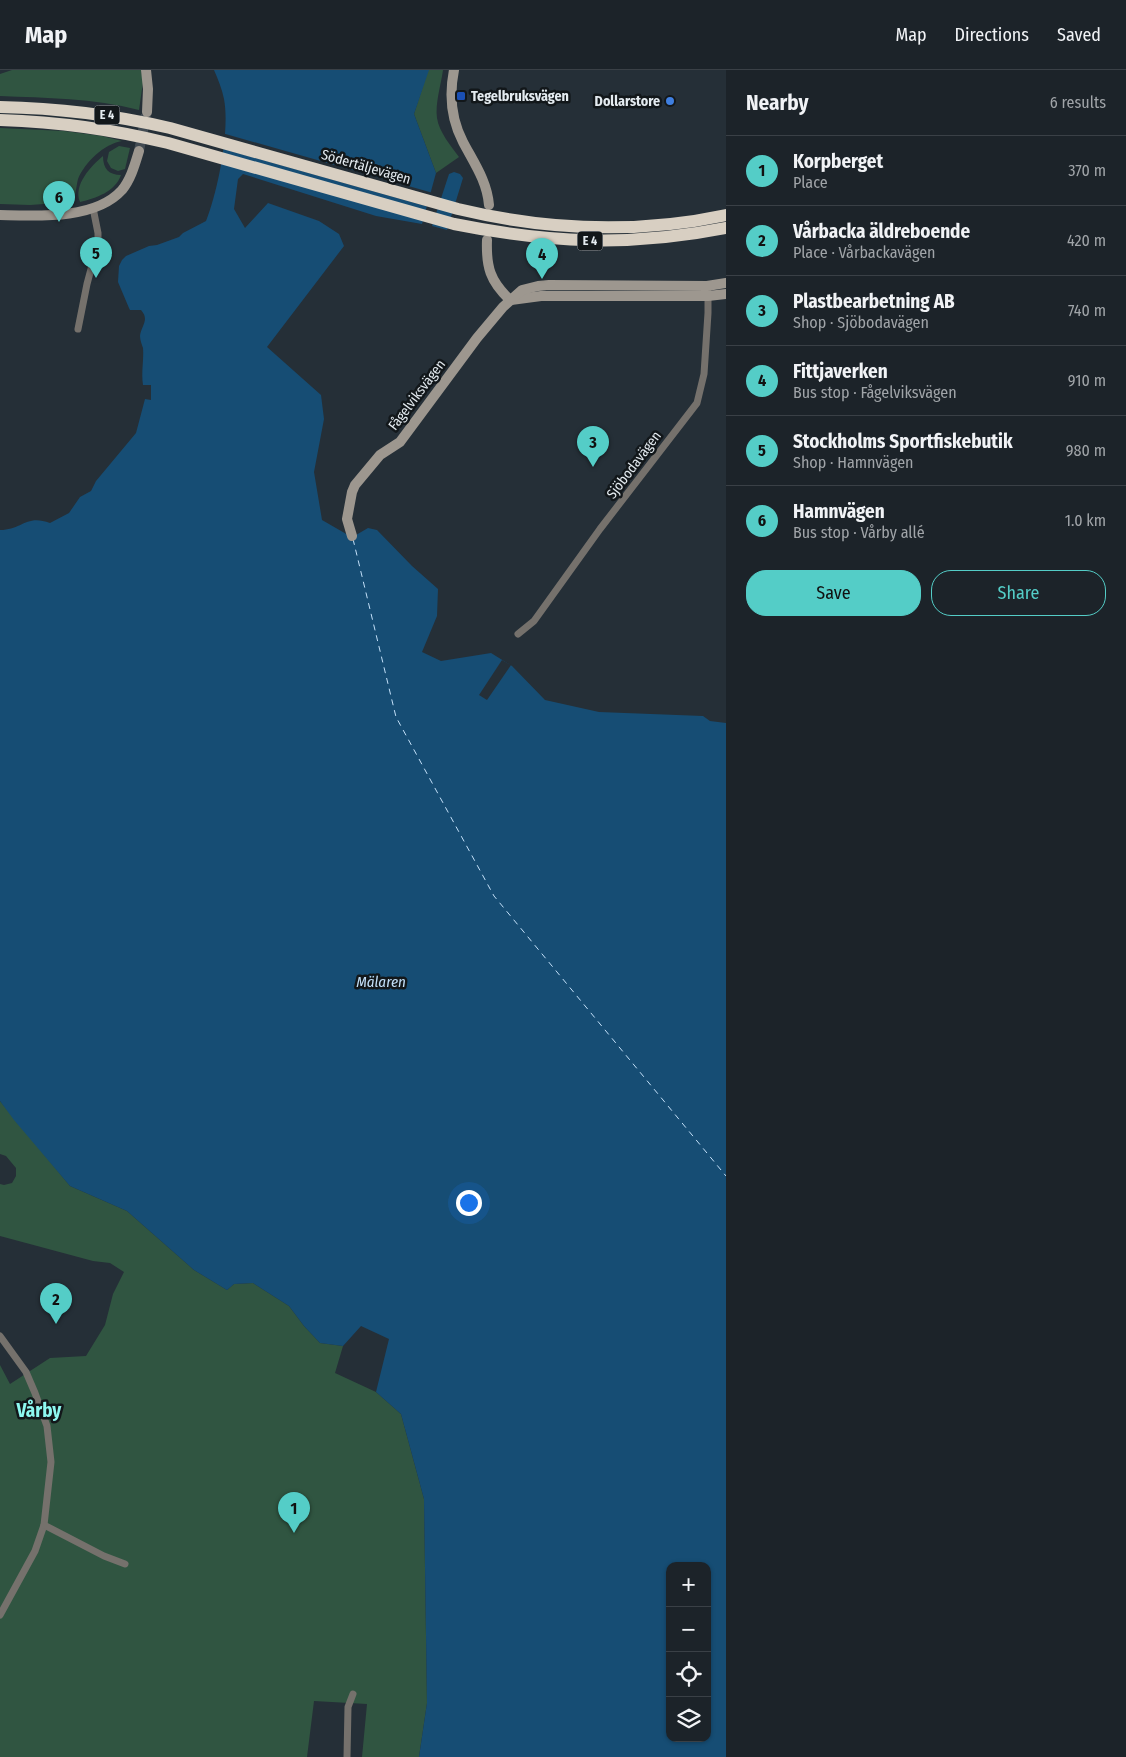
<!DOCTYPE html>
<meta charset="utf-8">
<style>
:root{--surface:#1c2329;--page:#292f35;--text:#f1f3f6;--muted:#a0a4a8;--line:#3a4046;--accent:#54cdc7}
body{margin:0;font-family:"Fira Sans Condensed",sans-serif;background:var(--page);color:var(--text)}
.controls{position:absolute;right:15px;bottom:15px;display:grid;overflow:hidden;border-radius:10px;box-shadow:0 1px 4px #0004}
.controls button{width:45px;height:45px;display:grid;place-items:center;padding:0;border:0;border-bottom:1px solid var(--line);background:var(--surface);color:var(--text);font:25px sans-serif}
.you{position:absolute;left:468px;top:1132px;width:18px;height:18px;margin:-12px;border:4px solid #fff;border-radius:50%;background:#1a73e8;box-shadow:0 0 0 8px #1a73e833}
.badge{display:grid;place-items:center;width:32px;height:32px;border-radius:50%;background:var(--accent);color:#111;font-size:16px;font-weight:700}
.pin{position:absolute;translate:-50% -41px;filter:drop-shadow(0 1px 2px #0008)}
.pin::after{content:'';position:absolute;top:26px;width:18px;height:15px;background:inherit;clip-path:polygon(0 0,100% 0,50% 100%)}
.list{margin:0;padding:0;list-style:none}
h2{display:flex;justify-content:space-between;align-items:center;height:65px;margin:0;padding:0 20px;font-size:21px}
h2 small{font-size:16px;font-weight:400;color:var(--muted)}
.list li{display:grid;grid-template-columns:32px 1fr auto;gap:15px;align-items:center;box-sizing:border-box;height:70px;padding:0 20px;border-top:1px solid var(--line)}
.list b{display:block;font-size:19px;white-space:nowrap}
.list p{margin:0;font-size:16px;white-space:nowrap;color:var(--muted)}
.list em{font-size:16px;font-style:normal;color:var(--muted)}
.actions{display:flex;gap:10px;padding:15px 20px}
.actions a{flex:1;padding:11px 0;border:1px solid var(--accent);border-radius:20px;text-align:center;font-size:18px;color:var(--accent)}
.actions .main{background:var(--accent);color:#111}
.icon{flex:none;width:28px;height:28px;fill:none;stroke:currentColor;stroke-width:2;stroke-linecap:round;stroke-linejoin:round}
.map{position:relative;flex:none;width:726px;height:1687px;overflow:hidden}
header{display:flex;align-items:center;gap:30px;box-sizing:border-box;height:70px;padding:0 25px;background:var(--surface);border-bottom:1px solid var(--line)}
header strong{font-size:24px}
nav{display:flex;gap:28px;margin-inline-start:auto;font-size:18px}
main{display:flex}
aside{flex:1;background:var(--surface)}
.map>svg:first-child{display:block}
</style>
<header>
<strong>Map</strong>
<nav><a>Map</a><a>Directions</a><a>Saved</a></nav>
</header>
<main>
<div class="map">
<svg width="726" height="1687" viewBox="0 0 726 1687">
<rect width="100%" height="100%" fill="#252f37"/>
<g fill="#305541">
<path d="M12,0h129l2,12 -4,28c-46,-12 -93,-12 -139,-14v-22z"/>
<path d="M428,0h15c-2,15 -8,33 -6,48 2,14 14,28 22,39l-23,16 -22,-59z"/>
<path d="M0,58l64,3 38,5 20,5c-18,3 -37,21 -44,38 -2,8 -2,17 -6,23l-42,3 -30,-1z"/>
<path d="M119,76l11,2 -5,21 -7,2 -7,-3 -4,-7 2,-9z"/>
<path d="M103,86c0,13 6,19 18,19 -6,17 -25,23 -41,27 -7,-17 11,-36 23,-46z"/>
<path d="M0,1031l70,85 57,25 67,59 33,20 7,-6 19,-1 36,23 15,20 16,17 23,3 -8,27 41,19 25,22 23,85 3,204 -8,54h-57l5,-53 -53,-3 -7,56h-307v-392l10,19 40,-26 36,-2 19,-31 8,-31 11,-22 -14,-9 -17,-2 -93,-25v-52l4,1 8,-2 4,-7v-8l-10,-12 -6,-2z"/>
</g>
<g fill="#164d74" fill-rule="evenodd">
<path d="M214,0h215l-15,44 22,59 -14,51 -46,-8 -133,-42 -5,5 -4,30 11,19 23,-25 51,18 20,13 5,12 -77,101 54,48 3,24 -10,53 8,48 26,15h8l12,-7 9,2 35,36 26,23 -1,27 -15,36 19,9 50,-8 21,13 33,34 54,12 104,4 7,5 16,2v1034h-307l8,-54 -3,-204 -23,-85 -25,-22 13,-53 -28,-13 -18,20 -23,-3 -16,-17 -15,-20 -36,-23 -19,1 -7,6 -33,-20 -67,-59 -57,-25 -56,-66 -14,-19v-571c22,0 26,-16 50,-7l19,-10 11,-16 11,-6 5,-10 40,-48 9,-34 6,1v-15h-8c-2,-12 1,-25 0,-37 -1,-3 -3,-8 -3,-12 1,-10 10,-16 1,-26h-11l-1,-2 -11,-26 1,-16 3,-6 4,-4 23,-10 8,-1 22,-8 4,-4 23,-12c12,-30 24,-91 18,-122 -2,-10 -6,-20 -10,-29zM670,1496h37v172h-37z"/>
<path d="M454,102l6,2 3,4 -16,52 -15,-4 17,-52z"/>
</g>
<g fill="#252f37">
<path d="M222,63l211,60 -4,14 -209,-59z"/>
<path d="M502,590l9,5 -24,35 -8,-5z"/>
</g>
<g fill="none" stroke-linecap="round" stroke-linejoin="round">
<path stroke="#c3e0f9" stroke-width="1" stroke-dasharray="6 5" stroke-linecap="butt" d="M353,469l43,178 98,179 232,280"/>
<path stroke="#424b53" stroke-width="10" stroke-dasharray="10 5" stroke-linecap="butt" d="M139,81l7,-36"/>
<g stroke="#75716c" stroke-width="7">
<path d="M78,259l9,-45 11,-41v-10l-5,-25"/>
<path d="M518,564l16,-13 66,-92 97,-126 7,-29 4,-61v-21"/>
<path d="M0,1266l26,36 9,21 12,33 4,36 -7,63 -9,26 -35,64"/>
<path d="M44,1455l60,31 21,8"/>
<path d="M347,1687l1,-50 5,-13"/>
</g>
<g stroke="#9d978f" stroke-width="10">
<path d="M146,0l2,19 -1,23"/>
<path d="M454,0c-5,25 -3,49 9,72 11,21 24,39 26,63"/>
<path d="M0,145c37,1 95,5 122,-25 9,-11 13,-26 17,-39"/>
<path d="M487,170c-1,27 3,41 23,60"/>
<path d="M511,230l30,-4h167l18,-2"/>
<path d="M352,466l-5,-17 5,-27 3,-7 25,-30 20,-13 77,-104 26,-31 19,-17 16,-4 11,-1 158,1 19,-3"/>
</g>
<g stroke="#d8cfc2" stroke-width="12">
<path d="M0,37c58,1 114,8 170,21l288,81c88,21 179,25 268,6"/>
<path d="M0,50c60,2 109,9 168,23l286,81c95,19 177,23 272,4"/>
</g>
</g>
<rect fill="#1a4fb4" stroke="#12171a" stroke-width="2" x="456" y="21" width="10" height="10" rx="2.5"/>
<circle fill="#3f7fe0" stroke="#12171a" stroke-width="2" cx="670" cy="31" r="5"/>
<g text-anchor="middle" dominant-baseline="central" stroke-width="5" stroke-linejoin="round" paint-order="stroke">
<g fill="#12171a" stroke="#a5abb0" stroke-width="1">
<rect x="94.5" y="35.5" width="25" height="19" rx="4"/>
<rect x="577.5" y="161.5" width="25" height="19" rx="4"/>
</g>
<g font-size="12" font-weight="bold" fill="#e4ebf0">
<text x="107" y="45">E 4</text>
<text x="590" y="171">E 4</text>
</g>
<g font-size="14" font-weight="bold" fill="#e4ebf0" stroke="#12171a" text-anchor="start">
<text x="471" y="26">Tegelbruksvägen</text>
<text x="660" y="31" text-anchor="end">Dollarstore</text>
</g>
<g font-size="14" fill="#e4ebf0" stroke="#12171a">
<text transform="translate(366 97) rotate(16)">Södertäljevägen</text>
<text transform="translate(417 325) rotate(-53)">Fågelviksvägen</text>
<text transform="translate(634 395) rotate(-53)">Sjöbodavägen</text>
</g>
<g font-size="15" font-style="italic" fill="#c3e0f9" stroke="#12171a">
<text x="381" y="912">Mälaren</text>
</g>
<g font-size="19" font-weight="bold" fill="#8df8f0" stroke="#12171a">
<text x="39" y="1340">Vårby</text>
</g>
</g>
</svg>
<div class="controls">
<button>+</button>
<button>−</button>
<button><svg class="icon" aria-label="locate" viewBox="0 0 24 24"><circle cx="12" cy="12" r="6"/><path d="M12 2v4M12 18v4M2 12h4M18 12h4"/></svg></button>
<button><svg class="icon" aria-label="layers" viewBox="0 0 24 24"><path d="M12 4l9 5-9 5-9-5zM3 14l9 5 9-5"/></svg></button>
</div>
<div class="you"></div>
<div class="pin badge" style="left:294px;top:1463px">1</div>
<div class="pin badge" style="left:56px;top:1254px">2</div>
<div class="pin badge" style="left:593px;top:397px">3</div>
<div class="pin badge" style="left:542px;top:209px">4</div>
<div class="pin badge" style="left:96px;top:208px">5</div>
<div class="pin badge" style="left:59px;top:152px">6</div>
</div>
<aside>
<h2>Nearby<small>6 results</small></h2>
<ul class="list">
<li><span class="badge">1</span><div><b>Korpberget</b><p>Place</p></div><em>370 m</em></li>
<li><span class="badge">2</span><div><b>Vårbacka äldreboende</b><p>Place · Vårbackavägen</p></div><em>420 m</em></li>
<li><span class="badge">3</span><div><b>Plastbearbetning AB</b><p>Shop · Sjöbodavägen</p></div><em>740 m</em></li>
<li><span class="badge">4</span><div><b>Fittjaverken</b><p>Bus stop · Fågelviksvägen</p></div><em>910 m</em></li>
<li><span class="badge">5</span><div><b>Stockholms Sportfiskebutik</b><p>Shop · Hamnvägen</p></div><em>980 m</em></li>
<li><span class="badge">6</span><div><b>Hamnvägen</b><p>Bus stop · Vårby allé</p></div><em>1.0 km</em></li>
</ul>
<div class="actions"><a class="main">Save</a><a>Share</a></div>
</aside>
</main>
